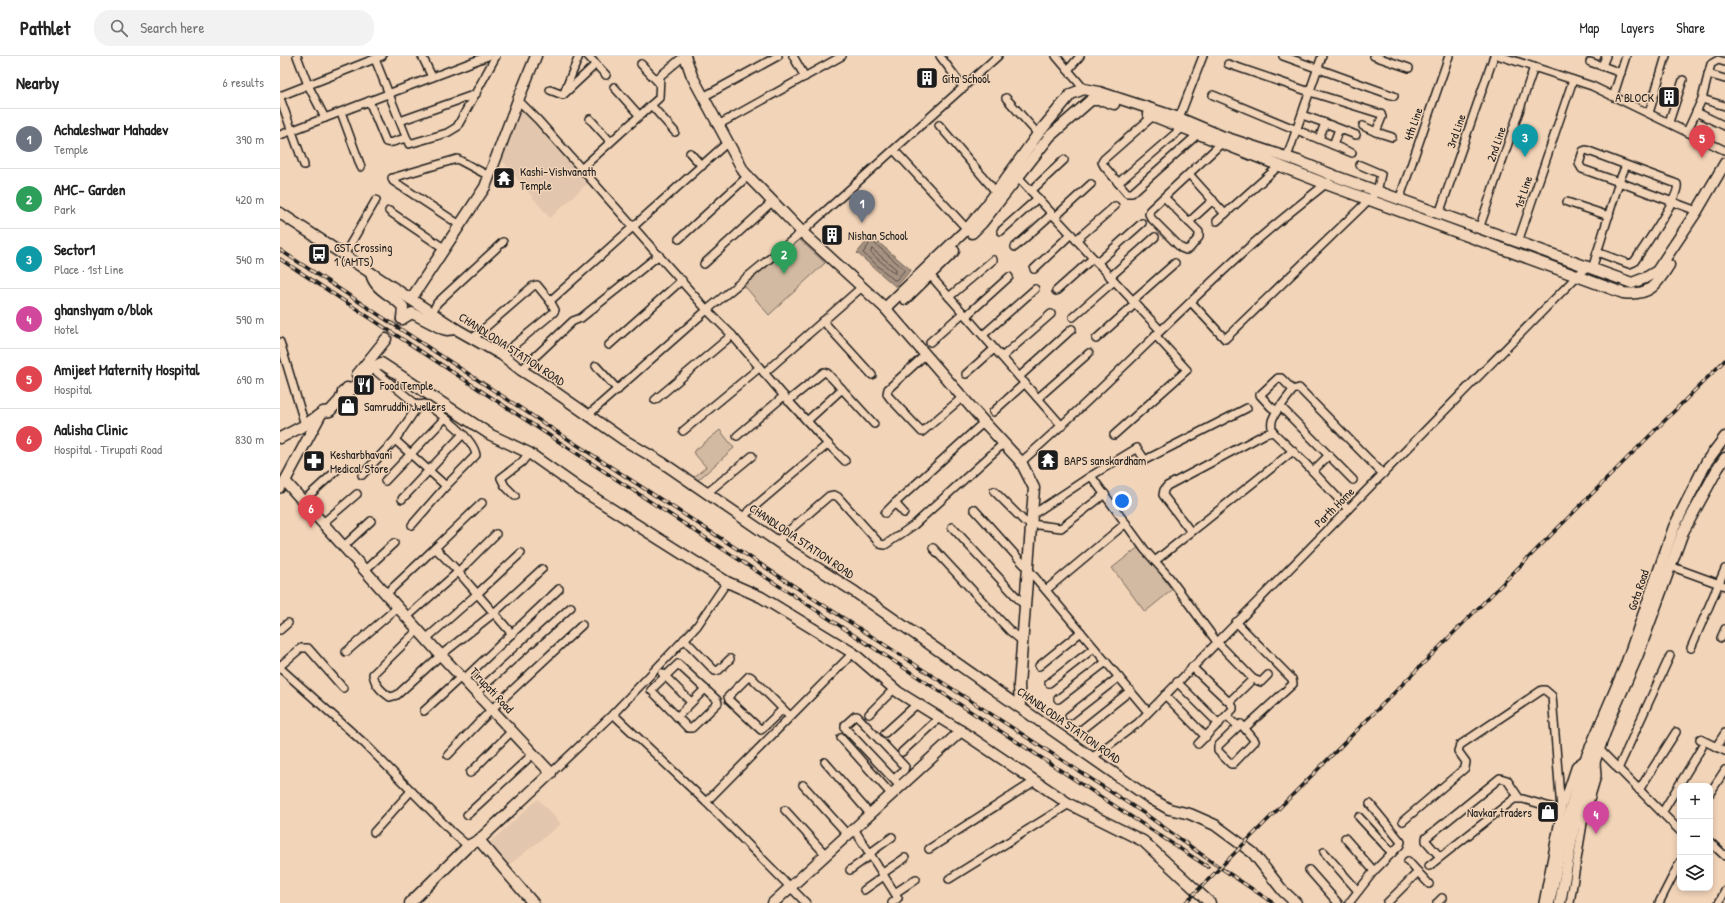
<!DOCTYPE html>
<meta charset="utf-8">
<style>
:root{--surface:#fff;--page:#f2f2f2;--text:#222;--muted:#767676;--line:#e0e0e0;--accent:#1c1c1c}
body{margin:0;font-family:"Patrick Hand",sans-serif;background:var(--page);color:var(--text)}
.controls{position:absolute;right:12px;bottom:12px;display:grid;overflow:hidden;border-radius:8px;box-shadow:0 2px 6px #0003}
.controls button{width:36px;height:36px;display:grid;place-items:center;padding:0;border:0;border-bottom:1px solid var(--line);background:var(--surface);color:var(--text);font:20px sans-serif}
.you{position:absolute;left:842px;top:445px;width:14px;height:14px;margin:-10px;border:3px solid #fff;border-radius:50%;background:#1a73e8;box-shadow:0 0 0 6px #1a73e833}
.badge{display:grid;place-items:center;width:26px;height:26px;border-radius:50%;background:var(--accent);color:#fff;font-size:13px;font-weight:700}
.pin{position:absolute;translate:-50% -33px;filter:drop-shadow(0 1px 2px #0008)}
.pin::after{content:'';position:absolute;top:21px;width:14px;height:12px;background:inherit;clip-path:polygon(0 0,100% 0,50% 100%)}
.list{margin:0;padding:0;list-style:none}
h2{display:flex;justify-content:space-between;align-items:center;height:52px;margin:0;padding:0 16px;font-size:17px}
h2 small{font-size:13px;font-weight:400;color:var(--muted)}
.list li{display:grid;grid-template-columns:26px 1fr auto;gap:12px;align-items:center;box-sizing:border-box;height:60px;padding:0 16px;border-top:1px solid var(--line)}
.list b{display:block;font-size:15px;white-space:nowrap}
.list p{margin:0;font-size:13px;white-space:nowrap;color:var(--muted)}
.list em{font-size:13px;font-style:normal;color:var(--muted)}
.icon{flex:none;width:22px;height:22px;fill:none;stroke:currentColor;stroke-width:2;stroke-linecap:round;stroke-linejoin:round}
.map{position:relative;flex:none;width:1445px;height:847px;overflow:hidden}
header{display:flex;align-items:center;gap:24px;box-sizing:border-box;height:56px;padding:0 20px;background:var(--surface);border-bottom:1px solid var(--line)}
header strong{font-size:19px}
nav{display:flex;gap:22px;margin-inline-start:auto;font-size:14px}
.search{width:280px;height:36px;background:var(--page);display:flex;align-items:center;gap:10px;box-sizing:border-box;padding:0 14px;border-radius:16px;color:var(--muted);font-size:15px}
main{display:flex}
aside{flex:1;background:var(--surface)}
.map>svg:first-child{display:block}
</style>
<header>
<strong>Pathlet</strong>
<div class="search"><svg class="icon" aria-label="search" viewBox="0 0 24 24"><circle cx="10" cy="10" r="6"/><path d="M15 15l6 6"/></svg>Search here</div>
<nav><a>Map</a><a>Layers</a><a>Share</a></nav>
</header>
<main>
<aside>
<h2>Nearby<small>6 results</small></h2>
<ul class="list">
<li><span class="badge" style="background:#6b7280">1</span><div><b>Achaleshwar Mahadev</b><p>Temple</p></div><em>390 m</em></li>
<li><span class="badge" style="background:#2e9e5b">2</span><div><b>AMC- Garden</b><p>Park</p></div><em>420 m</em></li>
<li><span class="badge" style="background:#0f9aa8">3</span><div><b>Sector1</b><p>Place · 1st Line</p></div><em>540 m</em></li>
<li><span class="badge" style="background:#d1479c">4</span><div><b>ghanshyam o/blok</b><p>Hotel</p></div><em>590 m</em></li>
<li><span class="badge" style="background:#e0444e">5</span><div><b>Amijeet Maternity Hospital</b><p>Hospital</p></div><em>690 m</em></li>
<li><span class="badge" style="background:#e0444e">6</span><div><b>Aalisha Clinic</b><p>Hospital · Tirupati Road</p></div><em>830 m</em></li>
</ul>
</aside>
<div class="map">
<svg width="1445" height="847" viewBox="0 0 1445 847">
<rect width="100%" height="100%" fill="#f2d4b8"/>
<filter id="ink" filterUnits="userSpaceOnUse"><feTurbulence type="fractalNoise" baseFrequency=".025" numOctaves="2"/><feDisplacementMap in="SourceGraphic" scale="8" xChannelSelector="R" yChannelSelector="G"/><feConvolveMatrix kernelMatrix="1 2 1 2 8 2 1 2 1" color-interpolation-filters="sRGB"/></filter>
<g filter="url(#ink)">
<g fill="#e2c6ad">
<path d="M242,55l66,72 -38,35 -49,-59z"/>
<path d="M258,743l23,25 -56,44 -19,-22z"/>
</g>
<g fill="#d2b9a1" stroke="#776a5e">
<path d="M519,183l26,24 -56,52 -26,-31 50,-44z"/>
<path d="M440,374l14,18 -37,33 -4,-3 13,-11 -13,-15z"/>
<path d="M860,490l32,44 -27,22 -33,-44z"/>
</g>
<path fill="#a69281" stroke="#6f6359" d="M591,180l40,34 -15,17 -39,-34z"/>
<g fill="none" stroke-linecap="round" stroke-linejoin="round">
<g stroke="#534b44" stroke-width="1">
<path d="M593,186l31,27v2l-8,9h-2l-31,-27 7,-10z"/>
<path d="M592,193l24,20v4h-2l-23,-20z"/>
</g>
<path stroke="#c7af99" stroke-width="10" stroke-dasharray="10 5" stroke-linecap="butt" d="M106,283l16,-20"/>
<g stroke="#1c1c1c" stroke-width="10">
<g id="street">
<path d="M17,0l11,29 17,33"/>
<path d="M142,0l10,21"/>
<path d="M308,0l18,19"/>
<path d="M513,0l12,21"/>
<path d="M660,0l24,32"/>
<path d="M776,0l28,33"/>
<path d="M1003,0l111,40"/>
<path d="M1094,0l35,12"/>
<path d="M1220,0l92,30 132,64"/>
<path d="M1326,0l-4,10 19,7"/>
<path d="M95,3l34,85 38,-11 10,-6 39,-71"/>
<path d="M1310,6l12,4"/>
<path d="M361,8l18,19"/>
<path d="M948,8l82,28 71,22 1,3 -6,15 16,5"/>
<path d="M788,14l12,-14"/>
<path d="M1428,18l17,5"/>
<path d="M334,31l25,28"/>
<path d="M270,34l13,5 33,-31"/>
<path d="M284,37l15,-37"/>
<path d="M933,39l139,58"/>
<path d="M0,40l102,-40"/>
<path d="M423,41l75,-41"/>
<path d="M1333,41l13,-41"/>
<path d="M0,42l24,67"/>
<path d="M726,42l32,36"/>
<path d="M1422,43l23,7"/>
<path d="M238,44l20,20 169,190 25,25 52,61 44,48 -81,69"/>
<path d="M89,45l17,41c7,3 14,-5 21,-3"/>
<path d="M371,49l24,27"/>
<path d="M61,56l20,55"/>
<path d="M1416,56l29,14"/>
<path d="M1369,57l17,-57"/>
<path d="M1022,59l23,8"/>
<path d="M873,60l-49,43 -2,3 2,4 23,27h5l66,-59"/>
<path d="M899,62l24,-62"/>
<path d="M310,63l20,22"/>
<path d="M120,65l76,-27"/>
<path d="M1389,66l14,-42"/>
<path d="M438,69l124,-69"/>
<path d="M659,69l57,67"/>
<path d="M1083,70l13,6"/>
<path d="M1407,76l15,-33 9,-35 7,-4 7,2"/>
<path d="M0,79l208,-79"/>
<path d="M1039,83l6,-16 31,12"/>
<path d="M1053,89l6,-16"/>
<path d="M614,94l73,79"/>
<path d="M410,97l12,13"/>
<path d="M1007,101l35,-101"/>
<path d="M301,113l78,-71 1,-22 24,-20"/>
<path d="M909,118l36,40"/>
<path d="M738,121l142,153"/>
<path d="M838,127l64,-55"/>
<path d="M751,135l33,-31"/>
<path d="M884,141l35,35v5l-9,11 -4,2 -5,-2 -30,-30 -2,-4 1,-4 75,-70"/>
<path d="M1119,144l50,-144"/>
<path d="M1287,146l42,14"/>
<path d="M109,155l56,38"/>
<path d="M1159,158l55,-158"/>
<path d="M775,161l36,-33"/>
<path d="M937,165l62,-55"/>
<path d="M909,166l24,-22"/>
<path d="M180,169l-67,-44 -1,-3 65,-19 32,17"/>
<path d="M1199,173l55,-162"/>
<path d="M721,175l37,-33"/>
<path d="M399,183l69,-63"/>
<path d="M796,184l39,-34"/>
<path d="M1238,186l55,-162"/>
<path d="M735,191l37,-33"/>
<path d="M1317,196l32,12 5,-2c8,-12 47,-67 43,-78l-91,-34 -3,1 -4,13 3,5 37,13 7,-17"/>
<path d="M64,199l32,-55"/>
<path d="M817,207l45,-40"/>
<path d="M424,208l69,-63"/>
<path d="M754,213l37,-35"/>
<path d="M1312,213l27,-87 78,29"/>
<path d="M650,219l132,151"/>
<path d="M830,221l45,-40"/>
<path d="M776,235l37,-33"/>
<path d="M669,241l44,-37"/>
<path d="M852,245l43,-38"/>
<path d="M911,246l34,37 152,-147 4,-18 -21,-9"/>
<path d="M152,257l5,-10 66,-61"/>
<path d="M686,260l43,-39"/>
<path d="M793,261l41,-36"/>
<path d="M543,265l49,54"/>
<path d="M703,279l52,-46"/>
<path d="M192,283l61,-53 4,-1 13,16"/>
<path d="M816,283l39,-35"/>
<path d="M0,286l25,83"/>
<path d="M650,286l33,-29"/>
<path d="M329,289l73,-65"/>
<path d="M646,298l-38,35 -1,5 3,4 32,34 41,-35"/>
<path d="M222,299l51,-42 2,-3 -5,-9 178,-159"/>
<path d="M722,301l49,-43"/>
<path d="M316,310l22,24"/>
<path d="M241,314l52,-49 8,-3 78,-63"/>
<path d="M484,317l98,-86"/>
<path d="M686,318l28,-25"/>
<path d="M739,321l53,-48"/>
<path d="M1013,334l-12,-12h-3l-18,17 11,12 6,4 16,-21 6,-2 84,86"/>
<path d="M758,342l51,-45"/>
<path d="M375,344l77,-65"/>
<path d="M508,345l36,-29 3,1 15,16"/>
<path d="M1000,350l73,74"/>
<path d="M713,356l32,-29"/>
<path d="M308,359l119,-105 95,-78 196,-176"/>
<path d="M527,365l35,-32 32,35"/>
<path d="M403,375l76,-63"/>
<path d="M993,376c-3,-9 -1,-13 4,-21"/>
<path d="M834,379l73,-65 -32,-35"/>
<path d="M457,380l47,-40"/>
<path d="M115,384l51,46 30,-31c-3,-18 -36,-42 -51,-51l-8,1"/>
<path d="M548,388l17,17"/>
<path d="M741,406c78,-68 149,-143 225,-212 26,-24 55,-46 82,-68"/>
<path d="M1033,415l16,-16"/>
<path d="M82,419l33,-35 21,-31 1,-4 -45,-37"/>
<path d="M811,420l46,-28 8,12 102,-52"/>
<path d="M105,425l60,-63"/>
<path d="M0,433l5,-8"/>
<path d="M714,435l30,30 7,3 30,4 44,-34"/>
<path d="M427,437l45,-37"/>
<path d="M235,440l-10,-10 -4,-8 21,-16 7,-9"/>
<path d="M122,443l61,-65"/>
<path d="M23,445l34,-31"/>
<path d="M694,453l54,60 120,143"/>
<path d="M605,457l10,-10"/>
<path d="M624,457l-9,-10 89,-81"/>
<path d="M752,459l59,-39 54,74 24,27 48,65 36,37"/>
<path d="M43,467l34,-29"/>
<path d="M132,469l34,-39"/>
<path d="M672,471l73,79"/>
<path d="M911,476l-28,-37 1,-5 3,-4 98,-52 8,-2 32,31 43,46"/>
<path d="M497,485l52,-45 5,-1 4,2 42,47 5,1 29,-20 90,-82"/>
<path d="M64,490l27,-25"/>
<path d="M155,492l47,-45"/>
<path d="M653,492l77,83 12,10"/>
<path d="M875,505l138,-110"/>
<path d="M1390,510l55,20"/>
<path d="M85,514l29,-27"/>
<path d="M766,534l80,-67"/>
<path d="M106,538l49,-46 19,19 58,67"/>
<path d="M127,561l51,-45 38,-38"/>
<path d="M956,566l56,57 1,5 -46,42"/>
<path d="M139,573l-46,45c2,11 8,17 17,23l7,-2 44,-40 53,-42 48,-44"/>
<path d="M0,574l8,-7"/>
<path d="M147,582l50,-44 44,-41"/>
<path d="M1441,582l4,-9"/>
<path d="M404,583l31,32 4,-1 11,-11"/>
<path d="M1411,592l34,-79"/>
<path d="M66,596l52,-45"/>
<path d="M398,608l39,36 1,3 -26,25h-4l-37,-38z"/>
<path d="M0,610l21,-18h7l35,40"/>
<path d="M759,610l42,-34"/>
<path d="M912,611l38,36"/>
<path d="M0,612l85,76 88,89 15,13"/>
<path d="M382,617l29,29"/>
<path d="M184,623l95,-90"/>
<path d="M897,626l42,42"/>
<path d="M769,627l45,-35"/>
<path d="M196,637l95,-86"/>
<path d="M885,639l41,42"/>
<path d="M778,643l48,-37"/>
<path d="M503,653l-22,21 -32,-30 -1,-3 21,-21 2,1 39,39"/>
<path d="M144,655l37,-34"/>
<path d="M333,658l93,88 100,101"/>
<path d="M589,658l25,-25"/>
<path d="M789,660l50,-39"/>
<path d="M947,660l11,10"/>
<path d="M397,661l28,-28"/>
<path d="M961,668l14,17 -22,23h-2l-13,-13v-5z"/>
<path d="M801,674l49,-39"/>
<path d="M605,677l32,-29"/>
<path d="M561,682l51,57"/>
<path d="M1420,683l25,12"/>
<path d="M918,688l35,-35v-2l-3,-4v-2l23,-22 8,3 7,-7"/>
<path d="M1436,691l9,-14"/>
<path d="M1319,693l81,82"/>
<path d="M622,696l37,-34"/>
<path d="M168,699l44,-46 90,-84"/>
<path d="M813,701l45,-34 448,-456"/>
<path d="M545,706l46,53"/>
<path d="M1338,713l52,-113"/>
<path d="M190,717l42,-42"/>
<path d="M271,717l62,-59 84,-88 30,-44"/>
<path d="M614,723l10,-9 1,-3 -48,-51h-2l-10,9v3l51,54 5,5"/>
<path d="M523,729l45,50"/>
<path d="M1359,734l37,-58"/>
<path d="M1430,737l15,-23"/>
<path d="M426,746l147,-149"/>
<path d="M505,754l41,45"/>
<path d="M1382,757l40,-66"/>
<path d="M187,759l66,-61"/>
<path d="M1079,761l33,36"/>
<path d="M1123,765l62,-53 1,-6 -8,-11 2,-6 82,-55h3l7,6 9,114"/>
<path d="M574,773l44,69 -6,5"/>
<path d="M94,776l37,-41"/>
<path d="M1065,782l29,33"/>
<path d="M1430,786l15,14"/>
<path d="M649,793l106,-68"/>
<path d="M1044,796l34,39"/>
<path d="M590,797l22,-16"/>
<path d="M1160,801l-14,-16v-3l74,-60 7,2 12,18"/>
<path d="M1128,805l21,23"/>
<path d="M1149,810l85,-67h9l38,11"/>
<path d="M570,814l21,-15"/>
<path d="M1029,814l29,33"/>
<path d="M603,817l22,-15"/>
<path d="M669,823l120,-75"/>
<path d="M584,834l20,-14"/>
<path d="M615,837l21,-14"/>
<path d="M1069,847l25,-32 26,-26 1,-3 -31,-38"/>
<path d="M1107,847l31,-31"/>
<path d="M1157,847l5,-5"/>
<path d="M1263,847l18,-93 15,-45 10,-7"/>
<path d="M1290,847l13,-80 14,-47 -1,-14"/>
<path d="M1379,847l21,-41"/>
<path d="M1439,847l6,-12"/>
</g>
</g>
<g stroke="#1c1c1c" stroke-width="13">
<g id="secondary">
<path d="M405,0l7,20 52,96 58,60 83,76 99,114 37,40 13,26 -15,197 1,22"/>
<path d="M868,58l178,70 297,109c26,3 33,-7 46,-28"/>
<path d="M0,157l176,116 46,26 19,15 27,17 76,53 39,23 131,90 61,39 293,205 21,12 21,5 25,11 38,28 30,38 13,12"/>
<path d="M692,177l10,-10 68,-87 41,-36h12l11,4"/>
<path d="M91,217c3,17 22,22 32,34l-1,12"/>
<path d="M131,243l74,-112 33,-87 18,-44"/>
<path d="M625,243l49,-48"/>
<path d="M605,252l82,-79 20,-24 51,-71 33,-40 13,-5 15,3 80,26 45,19 74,24 37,15 297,107 13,-5 12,-7 40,-60 28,-48"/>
<path d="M122,263l10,-6 31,16 4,1 9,-1"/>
<path d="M77,319l29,-36"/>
<path d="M63,336h6l23,-24 9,-5 110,72 38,18 51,36 147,93 34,15 92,56 45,39 63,39"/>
<path d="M41,358l-36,67 151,169 115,123 -72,67 -11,6 -58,57"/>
<path d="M0,382l25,-13 18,-13 7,-1 10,-11 3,-7 4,-5"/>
<path d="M199,784l54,63"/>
<path d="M493,847l188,-172 108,73 74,37 67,62"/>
<path d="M1269,847l17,-80 20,-65 39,-91 49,-140 33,-66 18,-24"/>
<path d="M1280,847l14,-76 12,-41 23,-65 28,-64 46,-125 35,-64 7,-10"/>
</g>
</g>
<use href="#street" stroke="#f2d4b8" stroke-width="7"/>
<use href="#secondary" stroke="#f2d4b8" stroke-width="10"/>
<g stroke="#1c1c1c" stroke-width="3.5">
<g id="rail">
<path d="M0,194l271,178 597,388 64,46 61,41"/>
<path d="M0,203l928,608"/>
<path d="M905,847l540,-543"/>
</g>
</g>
<use href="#rail" stroke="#f2d4b8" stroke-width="2" stroke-dasharray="6" stroke-linecap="butt"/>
</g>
</g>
<defs>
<g id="building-square" transform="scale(1.15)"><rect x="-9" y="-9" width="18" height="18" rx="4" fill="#1c1c1c" stroke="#f2d4b8"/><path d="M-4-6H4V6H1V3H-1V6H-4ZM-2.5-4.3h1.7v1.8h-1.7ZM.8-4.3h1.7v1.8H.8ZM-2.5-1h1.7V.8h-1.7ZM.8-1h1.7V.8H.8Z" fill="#fff"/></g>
<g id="temple-square" transform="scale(1.15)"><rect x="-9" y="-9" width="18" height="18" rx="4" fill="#1c1c1c" stroke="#f2d4b8"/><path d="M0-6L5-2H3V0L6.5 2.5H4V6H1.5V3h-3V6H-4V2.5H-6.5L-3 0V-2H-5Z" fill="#fff"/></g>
<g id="bus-square" transform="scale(1.15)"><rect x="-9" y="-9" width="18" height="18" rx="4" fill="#1c1c1c" stroke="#f2d4b8"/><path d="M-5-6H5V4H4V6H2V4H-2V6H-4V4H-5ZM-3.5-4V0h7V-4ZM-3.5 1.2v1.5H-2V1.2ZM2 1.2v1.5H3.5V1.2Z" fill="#fff"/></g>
<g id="restaurant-square" transform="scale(1.15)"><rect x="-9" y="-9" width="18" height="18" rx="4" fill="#1c1c1c" stroke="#f2d4b8"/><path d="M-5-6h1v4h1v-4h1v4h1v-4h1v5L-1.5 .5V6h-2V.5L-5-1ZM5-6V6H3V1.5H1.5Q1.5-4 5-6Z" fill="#fff"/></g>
<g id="shop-square" transform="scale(1.15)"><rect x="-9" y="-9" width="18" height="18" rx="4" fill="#1c1c1c" stroke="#f2d4b8"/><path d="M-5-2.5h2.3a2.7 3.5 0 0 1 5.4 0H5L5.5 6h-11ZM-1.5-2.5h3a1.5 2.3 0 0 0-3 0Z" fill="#fff"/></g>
<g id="pharmacy-square" transform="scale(1.15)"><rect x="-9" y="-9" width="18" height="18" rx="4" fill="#1c1c1c" stroke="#f2d4b8"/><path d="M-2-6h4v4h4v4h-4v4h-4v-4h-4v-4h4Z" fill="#fff"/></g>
</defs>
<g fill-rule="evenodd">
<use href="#building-square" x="647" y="22"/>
<use href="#building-square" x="1389" y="41"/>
<use href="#temple-square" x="224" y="122"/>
<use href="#building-square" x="552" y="179"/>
<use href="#bus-square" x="39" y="198"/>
<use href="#restaurant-square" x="84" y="329"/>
<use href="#shop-square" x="68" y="350"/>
<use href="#temple-square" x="768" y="404"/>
<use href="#pharmacy-square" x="34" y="405"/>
<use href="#shop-square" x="1268" y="756"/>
</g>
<g text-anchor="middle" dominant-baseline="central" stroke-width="3" stroke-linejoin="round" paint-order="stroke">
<g font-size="12" fill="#1c1c1c" stroke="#f2d4b8" text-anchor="start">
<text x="662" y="22">Gita School</text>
<text x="1374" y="41" text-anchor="end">A BLOCK</text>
<text x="240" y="115">Kashi-Vishvanath<tspan x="240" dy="14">Temple</tspan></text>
<text x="568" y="179">Nishan School</text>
<text x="54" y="191">GST Crossing<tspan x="54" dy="14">1 (AMTS)</tspan></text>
<text x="100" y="329">Food Temple</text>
<text x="84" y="350">Samruddhi Jwellers</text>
<text x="50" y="398">Kesharbhavani<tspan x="50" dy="14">Medical Store</tspan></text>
<text x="784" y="404">BAPS sanskardham</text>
<text x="1252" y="756" text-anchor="end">Navkar traders</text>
</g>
<g font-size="12" fill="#1c1c1c" stroke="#f2d4b8">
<text transform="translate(1133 68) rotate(-71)">4th Line</text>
<text transform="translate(1176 75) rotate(-71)">3rd Line</text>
<text transform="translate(1216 88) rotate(-71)">2nd Line</text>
<text transform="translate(1243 136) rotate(-72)">1st Line</text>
<text transform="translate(232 293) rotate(33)">CHANDLODIA STATION ROAD</text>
<text transform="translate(1054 451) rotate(-45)">Parth Home</text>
<text transform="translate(522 485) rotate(34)">CHANDLODIA STATION ROAD</text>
<text transform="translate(1358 534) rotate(-71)">Gota Road</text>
<text transform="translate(212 634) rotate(47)">Tirupati Road</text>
<text transform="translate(789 669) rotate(35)">CHANDLODIA STATION ROAD</text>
</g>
</g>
</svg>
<div class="controls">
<button>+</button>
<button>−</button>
<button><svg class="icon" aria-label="layers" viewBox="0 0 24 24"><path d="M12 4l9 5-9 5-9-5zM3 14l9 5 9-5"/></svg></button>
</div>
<div class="you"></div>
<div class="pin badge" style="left:582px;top:167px;background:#6b7280">1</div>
<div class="pin badge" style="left:504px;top:218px;background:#2e9e5b">2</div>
<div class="pin badge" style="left:1245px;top:101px;background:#0f9aa8">3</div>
<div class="pin badge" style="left:1316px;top:778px;background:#d1479c">4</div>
<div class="pin badge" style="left:1422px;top:102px;background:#e0444e">5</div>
<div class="pin badge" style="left:31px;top:472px;background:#e0444e">6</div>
</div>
</main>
